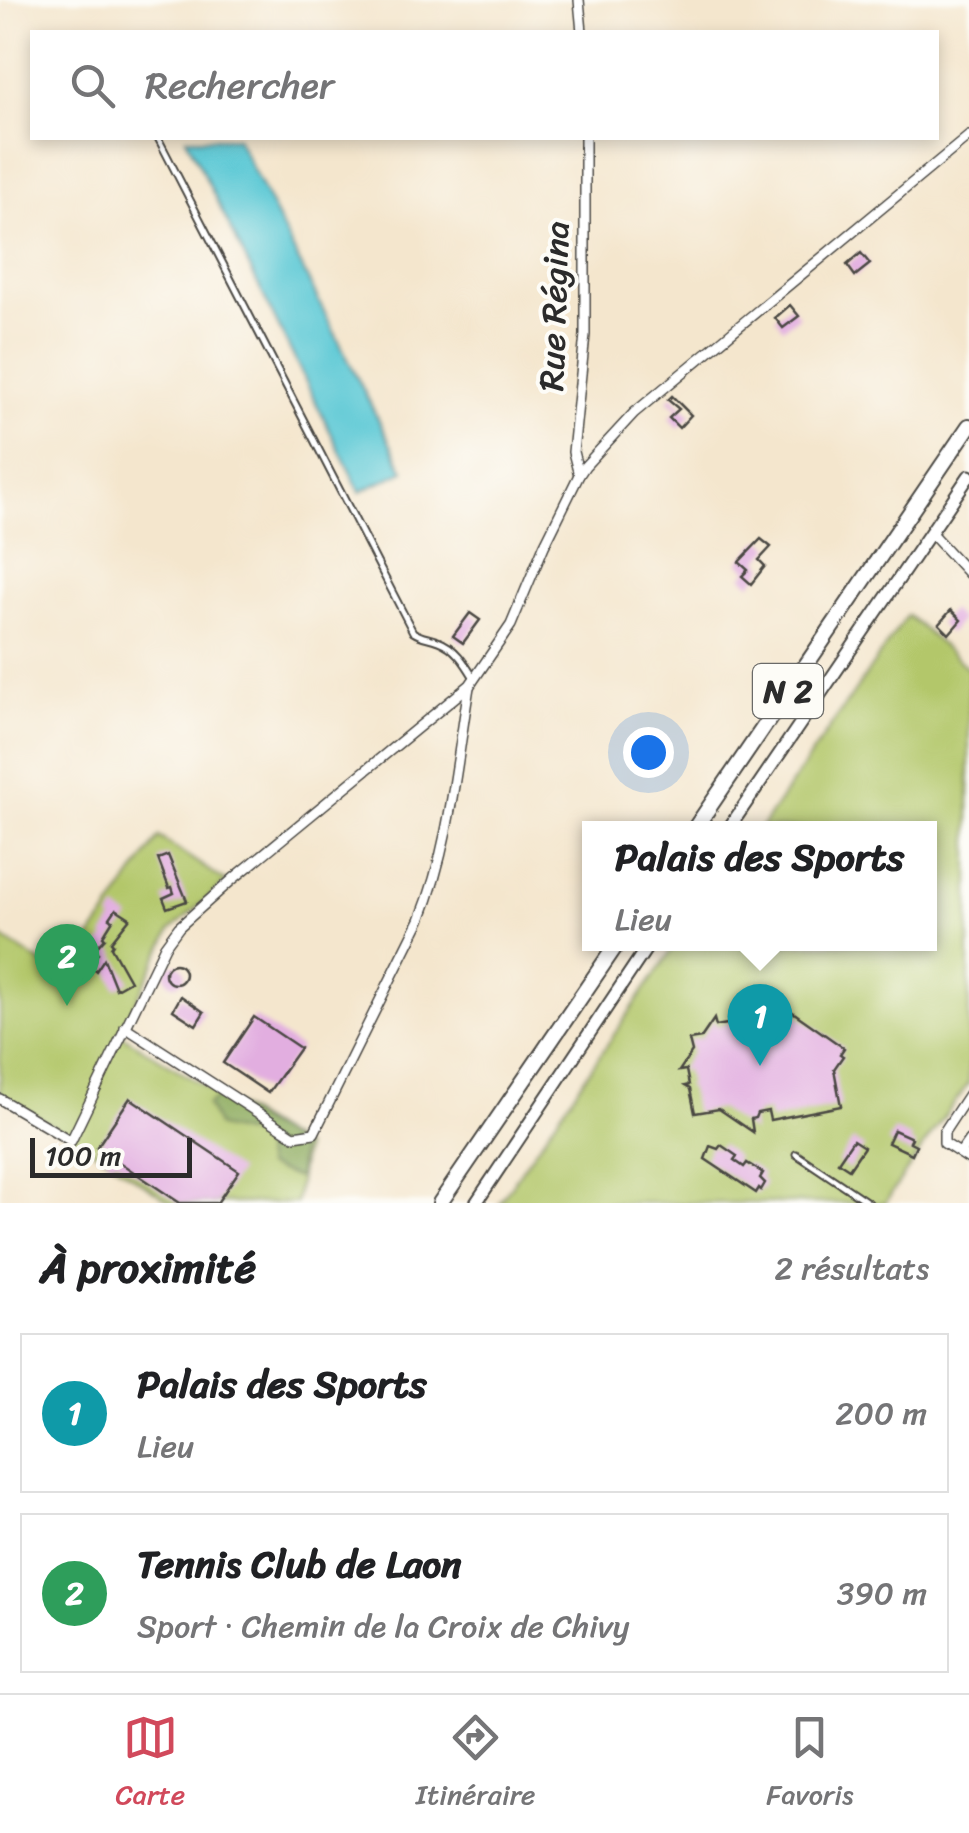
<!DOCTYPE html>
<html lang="fr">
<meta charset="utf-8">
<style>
:root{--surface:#fff;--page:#f6f6f6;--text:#202124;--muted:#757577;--line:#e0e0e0;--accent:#d1495b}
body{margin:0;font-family:Sriracha,sans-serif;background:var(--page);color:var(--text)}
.scale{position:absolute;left:30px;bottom:25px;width:162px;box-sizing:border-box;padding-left:10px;border:5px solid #2b2b2b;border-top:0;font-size:28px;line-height:35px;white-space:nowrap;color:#2b2b2b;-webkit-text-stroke:8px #fdfcf7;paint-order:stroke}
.you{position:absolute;left:648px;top:752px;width:35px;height:35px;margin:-25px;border:8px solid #fff;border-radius:50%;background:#1a73e8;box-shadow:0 0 0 15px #1a73e833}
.badge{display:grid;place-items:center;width:65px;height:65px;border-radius:50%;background:var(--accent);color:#fff;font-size:32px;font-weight:700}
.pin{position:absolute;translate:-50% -82px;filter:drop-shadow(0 2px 5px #0008)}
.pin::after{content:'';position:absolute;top:52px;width:35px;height:30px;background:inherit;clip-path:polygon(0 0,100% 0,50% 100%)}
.popup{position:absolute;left:582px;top:821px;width:355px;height:130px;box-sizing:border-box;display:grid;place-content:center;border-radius:0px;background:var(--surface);filter:drop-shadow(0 2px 8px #0005);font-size:32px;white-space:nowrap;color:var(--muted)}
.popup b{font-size:38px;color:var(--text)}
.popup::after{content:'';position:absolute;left:50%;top:100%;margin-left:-20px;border:20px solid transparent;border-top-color:var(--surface)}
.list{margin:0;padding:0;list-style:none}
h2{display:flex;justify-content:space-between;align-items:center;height:130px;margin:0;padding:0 40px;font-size:42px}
h2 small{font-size:32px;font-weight:400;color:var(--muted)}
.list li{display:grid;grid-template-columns:65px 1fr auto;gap:30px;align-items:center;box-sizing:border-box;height:160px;margin:0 20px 20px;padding:0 20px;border:2px solid var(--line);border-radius:0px}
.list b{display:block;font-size:38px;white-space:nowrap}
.list p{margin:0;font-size:32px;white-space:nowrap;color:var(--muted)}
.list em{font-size:32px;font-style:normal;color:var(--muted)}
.icon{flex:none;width:55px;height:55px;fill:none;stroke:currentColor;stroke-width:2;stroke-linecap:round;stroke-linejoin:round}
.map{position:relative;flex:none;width:969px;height:1203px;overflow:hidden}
.search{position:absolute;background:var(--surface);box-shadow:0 5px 15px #0003;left:30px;right:30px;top:30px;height:110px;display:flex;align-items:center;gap:25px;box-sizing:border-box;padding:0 35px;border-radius:0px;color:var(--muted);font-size:38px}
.sheet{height:490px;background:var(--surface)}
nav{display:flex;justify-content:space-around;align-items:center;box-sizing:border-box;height:140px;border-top:2px solid var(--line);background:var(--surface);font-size:28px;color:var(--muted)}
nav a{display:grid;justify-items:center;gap:5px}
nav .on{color:var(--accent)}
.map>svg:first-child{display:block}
</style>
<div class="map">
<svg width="969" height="1203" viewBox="0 0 969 1203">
<rect width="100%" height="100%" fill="#fdfcf7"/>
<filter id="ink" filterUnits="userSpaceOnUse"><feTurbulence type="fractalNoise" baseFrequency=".01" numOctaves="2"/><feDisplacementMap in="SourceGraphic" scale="20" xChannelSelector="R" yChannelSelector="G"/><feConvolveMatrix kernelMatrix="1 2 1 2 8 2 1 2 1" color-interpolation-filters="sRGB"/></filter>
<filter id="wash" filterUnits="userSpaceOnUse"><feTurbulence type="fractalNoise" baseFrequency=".0048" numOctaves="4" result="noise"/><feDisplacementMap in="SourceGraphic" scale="40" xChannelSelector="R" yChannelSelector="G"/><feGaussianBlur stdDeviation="2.25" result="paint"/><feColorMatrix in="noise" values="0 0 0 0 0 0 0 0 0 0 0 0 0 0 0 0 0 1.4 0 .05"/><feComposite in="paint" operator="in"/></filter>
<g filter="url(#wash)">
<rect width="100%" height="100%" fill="#f4e6cd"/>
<g fill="#b3c76b" stroke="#6f794b" stroke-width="2.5">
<path d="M907,615l62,54v414l-34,46 -50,74h-386l177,-259h254v-116h-169z"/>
<path d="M159,837l67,45 -55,48 -51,104 184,114 -8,55h-124l-89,-60 -83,-48v-159l64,42z"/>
</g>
<path fill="#8eac5f" stroke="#5c6c45" stroke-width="2.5" d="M220,1096l80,51 -2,31 -32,-12 -5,-29 -43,-10 -11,-22z"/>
<path fill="#5dc9d5" stroke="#447a80" stroke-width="2.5" d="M186,138h51l167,333 -44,21z"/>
<g id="blocks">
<g fill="#e2aee0">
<path d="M861,253l9,11 -15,12 -8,-11z"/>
<path d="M790,305l9,11 -16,12 -8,-10z"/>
<path d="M672,396l19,19 -12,13 -10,-10 10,-9 -11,-9z"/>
<path d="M761,539l10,8 -12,13 6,6 -14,18 -9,-8 6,-6 -9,-8z"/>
<path d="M951,610l10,10 -12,14 -10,-10z"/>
<path d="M470,613l10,7 -17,23 -10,-7z"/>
<path d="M168,855l19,46 -20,7 -4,-10 11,-5 -2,-6 -3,1 -11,-29z"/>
<path d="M116,909l14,9 -19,24 2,2 -2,3 19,34 -14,8 -12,-30 -8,12 -7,-5 9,-13 -4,-3 11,-12 -2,-2 10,-16 -3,-2z"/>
<circle cx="175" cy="974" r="10"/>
<path d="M181,996l23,16 -8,13 -23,-15z"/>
<path d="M768,1005l15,9 4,-6 57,40 -4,6 3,2 -9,13 7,37 -71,14 -2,-9 -11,2 -2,5 -4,1 2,13 -34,-23 -24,4 -5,-24 -5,-3 4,-1 -3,-15 -7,1 13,-19 -3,-12 12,-2 13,-19 2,7 22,-4 -2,-11z"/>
<path d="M254,1017l46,31 -32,45 -45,-30z"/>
<path d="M130,1098l109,73 -22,32h-37l-64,-43 -3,3 -8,-5 3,-4 -11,-7z"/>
<path d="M894,1130l18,8 -2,4 6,3 -4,9 -24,-11z"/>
<path d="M853,1140l11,7 -15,22 -11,-7z"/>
<path d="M721,1145l16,11 -3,4 10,7 3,-4 16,10 -3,5 5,5 -4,7 -2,-2 -3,5 -51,-34 5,-13 8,3z"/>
</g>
</g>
</g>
<g filter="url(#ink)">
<use href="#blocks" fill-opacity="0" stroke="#494743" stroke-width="2.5"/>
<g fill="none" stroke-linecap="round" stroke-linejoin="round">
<g stroke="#494743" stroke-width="9">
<g id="service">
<path d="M158,138l255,494c9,6 15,5 25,9 17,6 27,22 36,37"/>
<path d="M796,1154l73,49"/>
</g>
</g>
<g stroke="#494743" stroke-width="12">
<g id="minor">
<path d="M579,0l3,32"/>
<path d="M579,475l-6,-23 12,-117v-197"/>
<path d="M931,533l38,41"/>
<path d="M125,1027l169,109 20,-3 106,-213c30,-75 36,-154 49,-233"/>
<path d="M969,1094l-25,38v11l25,16"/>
<path d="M0,1099l71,42 94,-195 14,-19 54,-48 237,-194 41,-60 33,-79 35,-71 6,-9 49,-53 335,-277"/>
<path d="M960,1153l9,-13"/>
</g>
</g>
<g stroke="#494743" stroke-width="15">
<g id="tertiary">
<path d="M729,828l240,-352"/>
<path d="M476,1203l173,-259"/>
</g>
</g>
<g stroke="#494743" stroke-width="18">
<g id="primary">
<path d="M695,828l274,-402"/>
<path d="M440,1203l177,-259"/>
</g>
</g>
<use href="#service" stroke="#fff" stroke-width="5"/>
<use href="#minor" stroke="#fff" stroke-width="9"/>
<use href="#tertiary" stroke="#fff" stroke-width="11"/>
<use href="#primary" stroke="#fff" stroke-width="14"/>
</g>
</g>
<g text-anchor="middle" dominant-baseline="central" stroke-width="8" stroke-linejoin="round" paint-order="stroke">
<rect fill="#fdfcf7" stroke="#6a6a68" stroke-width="2.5" x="753" y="664" width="70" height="54" rx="8"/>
<g font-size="32" font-weight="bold" fill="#2b2b2b">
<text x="788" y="691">N 2</text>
</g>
<g font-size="35" fill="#2b2b2b" stroke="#fdfcf7">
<text transform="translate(554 306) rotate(-88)">Rue Régina</text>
</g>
</g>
</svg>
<div class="scale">100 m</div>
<div class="you"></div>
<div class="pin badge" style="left:760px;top:1066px;background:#0f9aa8">1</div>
<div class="popup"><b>Palais des Sports</b>Lieu</div>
<div class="pin badge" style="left:67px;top:1006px;background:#2e9e5b">2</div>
<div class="search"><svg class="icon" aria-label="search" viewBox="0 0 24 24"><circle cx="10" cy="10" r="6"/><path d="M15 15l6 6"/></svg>Rechercher</div>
</div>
<section class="sheet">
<h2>À proximité<small>2 résultats</small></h2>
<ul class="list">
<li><span class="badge" style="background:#0f9aa8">1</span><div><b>Palais des Sports</b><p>Lieu</p></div><em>200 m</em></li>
<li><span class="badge" style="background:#2e9e5b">2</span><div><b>Tennis Club de Laon</b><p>Sport · Chemin de la Croix de Chivy</p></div><em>390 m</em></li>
</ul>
</section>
<nav>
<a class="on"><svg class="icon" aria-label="map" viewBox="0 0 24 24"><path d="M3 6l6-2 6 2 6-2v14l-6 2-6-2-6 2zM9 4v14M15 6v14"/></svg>Carte</a>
<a><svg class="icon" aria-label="directions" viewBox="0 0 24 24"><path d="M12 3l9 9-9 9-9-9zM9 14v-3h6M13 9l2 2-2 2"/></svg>Itinéraire</a>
<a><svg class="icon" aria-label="saved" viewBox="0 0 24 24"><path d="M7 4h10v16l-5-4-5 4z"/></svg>Favoris</a>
</nav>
